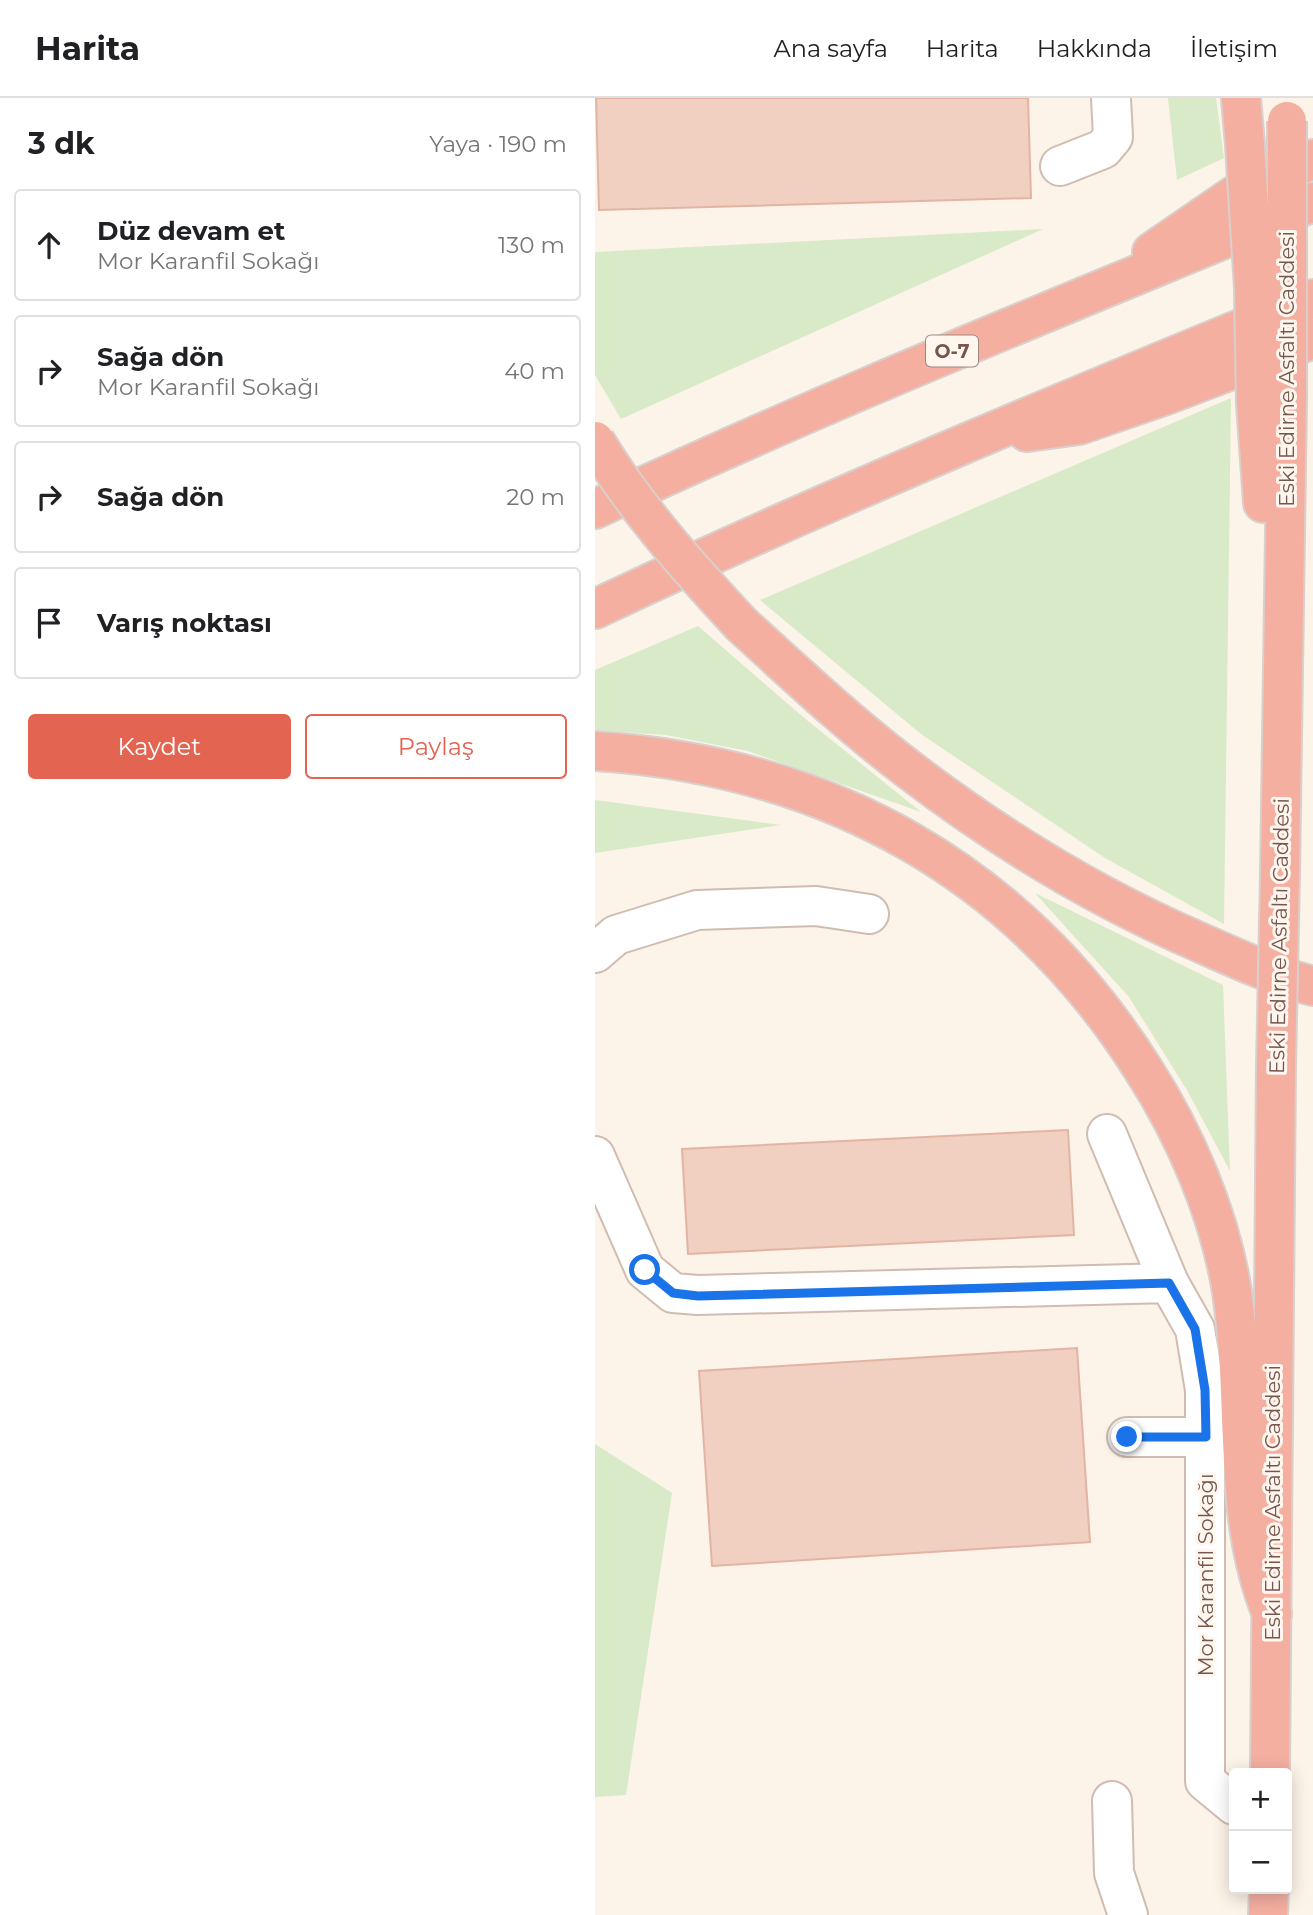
<!DOCTYPE html>
<html lang="tr">
<meta charset="utf-8">
<style>
:root{--surface:#fff;--page:#f6f6f6;--text:#202124;--muted:#757577;--line:#e0e0e0;--accent:#e26451}
body{margin:0;font-family:Montserrat,sans-serif;background:var(--page);color:var(--text)}
.controls{position:absolute;right:21px;bottom:21px;display:grid;overflow:hidden;border-radius:7px;box-shadow:0 4px 18px #0003}
.controls button{width:63px;height:63px;display:grid;place-items:center;padding:0;border:0;border-bottom:2px solid var(--line);background:var(--surface);color:var(--text);font:35px sans-serif}
.stop{position:absolute;width:21px;height:21px;margin:-16px;border:5px solid #1a73e8;border-radius:50%;background:#fff}
.stop.end{background:#1a73e8;border-color:#fff;box-shadow:0 2px 7px #0008}
.list{margin:0;padding:0;list-style:none}
h2{display:flex;justify-content:space-between;align-items:center;height:91px;margin:0;padding:0 28px;font-size:30px}
h2 small{font-size:23px;font-weight:400;color:var(--muted)}
.list li{display:grid;grid-template-columns:46px 1fr auto;gap:21px;align-items:center;box-sizing:border-box;height:112px;margin:0 14px 14px;padding:0 14px;border:2px solid var(--line);border-radius:7px}
.list b{display:block;font-size:26px;white-space:nowrap}
.list p{margin:0;font-size:23px;white-space:nowrap;color:var(--muted)}
.list em{font-size:23px;font-style:normal;color:var(--muted)}
.actions{display:flex;gap:14px;padding:21px 28px}
.actions a{flex:1;padding:16px 0;border:2px solid var(--accent);border-radius:7px;text-align:center;font-size:24px;color:var(--accent)}
.actions .main{background:var(--accent);color:#fff}
.icon{flex:none;width:38px;height:38px;fill:none;stroke:currentColor;stroke-width:2;stroke-linecap:round;stroke-linejoin:round}
.map{position:relative;flex:none;width:718px;height:1817px;overflow:hidden}
header{display:flex;align-items:center;gap:42px;box-sizing:border-box;height:98px;padding:0 35px;background:var(--surface);border-bottom:2px solid var(--line)}
header strong{font-size:33px}
nav{display:flex;gap:38px;margin-inline-start:auto;font-size:24px}
main{display:flex}
aside{flex:1;background:var(--surface)}
.map>svg:first-child{display:block}
</style>
<header>
<strong>Harita</strong>
<nav><a>Ana sayfa</a><a>Harita</a><a>Hakkında</a><a>İletişim</a></nav>
</header>
<main>
<aside>
<h2>3 dk<small>Yaya · 190 m</small></h2>
<ul class="list">
<li><svg class="icon" aria-label="ahead" viewBox="0 0 24 24"><path d="M12 20V5M6 11l6-6 6 6"/></svg><div><b>Düz devam et</b><p>Mor Karanfil Sokağı</p></div><em>130 m</em></li>
<li><svg class="icon" aria-label="right" viewBox="0 0 24 24"><path d="M7 20v-9h11M14 6l5 5-5 5"/></svg><div><b>Sağa dön</b><p>Mor Karanfil Sokağı</p></div><em>40 m</em></li>
<li><svg class="icon" aria-label="right" viewBox="0 0 24 24"><path d="M7 20v-9h11M14 6l5 5-5 5"/></svg><div><b>Sağa dön</b></div><em>20 m</em></li>
<li><svg class="icon" aria-label="arrive" viewBox="0 0 24 24"><path d="M6 21V4h12l-3 4 3 4H6"/></svg><div><b>Varış noktası</b></div></li>
</ul>
<div class="actions"><a class="main">Kaydet</a><a>Paylaş</a></div>
</aside>
<div class="map">
<svg width="718" height="1817" viewBox="0 0 718 1817">
<rect width="100%" height="100%" fill="#fcf3e9"/>
<g fill="#d8eac7">
<path d="M573,0h48l8,60 -47,22z"/>
<path d="M448,131l-422,190 -26,-44v-123z"/>
<path d="M636,300l-7,526 -119,-66 -184,-124 -161,-134z"/>
<path d="M103,528l105,91 118,95 -173,-61 -82,-16 -71,-5v-60z"/>
<path d="M0,702l186,25 -186,28z"/>
<path d="M440,795l188,92 7,186 -43,-81 -58,-93z"/>
<path d="M0,1346l77,49 -46,302 -31,2z"/>
</g>
<g fill="#f1cfc1" stroke="#e3b4a2" stroke-width="2">
<path d="M1,0h432l3,100 -432,12z"/>
<path d="M473,1032l6,105 -386,19 -6,-105z"/>
<path d="M482,1250l13,194 -378,24 -13,-195z"/>
</g>
<g fill="none" stroke-linecap="round" stroke-linejoin="round">
<g stroke="#d0bcb1" stroke-width="42">
<g id="minor">
<path d="M465,68l43,-17 10,-12 -2,-39"/>
<path d="M0,855l21,-18 81,-25 119,-4 53,8"/>
<path d="M512,1036l62,149"/>
<path d="M0,1058l50,114 28,23 25,2 471,-12 26,46 10,61v391l29,24"/>
<path d="M532,1339h79"/>
<path d="M517,1703l2,72 14,42"/>
</g>
</g>
<g stroke="#d9d0cd" stroke-width="42">
<g id="highway">
<path d="M646,0l4,47"/>
<path d="M557,154l83,-57 78,-36"/>
<path d="M661,305l7,100"/>
<path d="M432,334l52,-7 87,-30 147,-56"/>
<path d="M0,411c236,-111 478,-207 718,-307"/>
<path d="M0,511c236,-112 477,-211 718,-310"/>
<path d="M147,527c54,49 107,99 165,143 90,69 188,129 292,174 36,16 75,34 114,44"/>
<path d="M0,653c233,15 423,120 548,318 42,65 77,146 89,223 16,107 -1,222 40,322"/>
<path d="M685,776l7,-477"/>
<path d="M675,1675l6,-708"/>
<path d="M673,1817l1,-26"/>
</g>
</g>
<use href="#minor" stroke="#fff" stroke-width="38"/>
<use href="#highway" stroke="#f4afa1" stroke-width="38"/>
<g stroke="#d9d0cd" stroke-width="42" stroke-linecap="butt">
<g id="highway-bridge">
<path d="M692,23v276"/>
<path d="M650,47l9,143 2,115"/>
<path d="M0,343c41,68 93,126 147,184"/>
<path d="M681,967l4,-191"/>
</g>
</g>
<use href="#highway-bridge" stroke="#f4afa1" stroke-width="38"/>
</g>
<g fill="none" stroke-linecap="round" stroke-linejoin="round">
<path stroke="#1a73e8" stroke-width="9" d="M50,1172l28,23 25,3 471,-13 26,46 10,61 1,47h-79"/>
</g>
<g text-anchor="middle" dominant-baseline="central" stroke-width="6" stroke-linejoin="round" paint-order="stroke">
<rect fill="#fff7ef" stroke="#9f877e" stroke-width="2" x="331" y="237.5" width="52" height="31" rx="5"/>
<g font-size="19" font-weight="bold" fill="#76574d">
<text x="357" y="253">O-7</text>
</g>
<g font-size="21" fill="#76574d" stroke="#fff7ef">
<text transform="translate(691 271) rotate(-90)">Eski Edirne Asfaltı Caddesi</text>
<text transform="translate(684 838) rotate(-89)">Eski Edirne Asfaltı Caddesi</text>
<text transform="translate(677 1405) rotate(-90)">Eski Edirne Asfaltı Caddesi</text>
<text transform="translate(610 1477) rotate(-90)">Mor Karanfil Sokağı</text>
</g>
</g>
</svg>
<div class="controls">
<button>+</button>
<button>−</button>
</div>
<div class="stop" style="left:50px;top:1172px"></div>
<div class="stop end" style="left:532px;top:1339px"></div>
</div>
</main>
